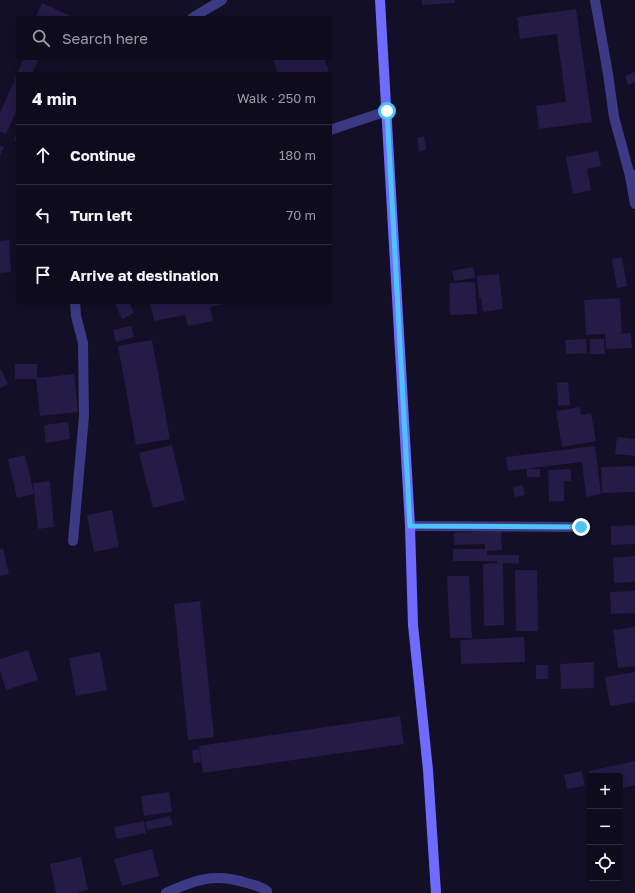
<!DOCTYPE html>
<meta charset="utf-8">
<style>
:root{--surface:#0e0b1c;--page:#171425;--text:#f1f3f6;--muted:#9b9ba3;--line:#2e2b3b}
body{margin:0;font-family:"Golos Text",sans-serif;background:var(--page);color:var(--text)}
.controls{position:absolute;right:12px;bottom:12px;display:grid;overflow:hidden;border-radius:4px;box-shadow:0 2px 10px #0003}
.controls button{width:36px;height:36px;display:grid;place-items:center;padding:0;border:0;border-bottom:1px solid var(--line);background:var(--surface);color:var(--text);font:20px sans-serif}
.stop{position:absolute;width:12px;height:12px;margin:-9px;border:3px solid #4fc3f7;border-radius:50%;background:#fff}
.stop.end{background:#4fc3f7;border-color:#fff;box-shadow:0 1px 4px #0008}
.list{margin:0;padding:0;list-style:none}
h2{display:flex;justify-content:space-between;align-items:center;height:52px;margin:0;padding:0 16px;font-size:17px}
h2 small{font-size:13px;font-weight:400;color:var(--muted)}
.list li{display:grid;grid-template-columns:26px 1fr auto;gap:12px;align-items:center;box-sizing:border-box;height:60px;padding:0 16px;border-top:1px solid var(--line)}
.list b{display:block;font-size:15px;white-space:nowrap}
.list em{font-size:13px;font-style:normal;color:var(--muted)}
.icon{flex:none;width:22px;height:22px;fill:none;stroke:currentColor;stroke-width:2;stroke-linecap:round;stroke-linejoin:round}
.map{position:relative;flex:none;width:635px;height:893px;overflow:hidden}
.search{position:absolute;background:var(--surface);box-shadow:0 2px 10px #0003;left:16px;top:16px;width:316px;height:44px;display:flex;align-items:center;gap:10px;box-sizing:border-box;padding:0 14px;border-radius:4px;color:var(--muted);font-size:15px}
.panel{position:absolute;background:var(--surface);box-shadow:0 2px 10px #0003;left:16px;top:72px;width:316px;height:232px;border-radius:4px}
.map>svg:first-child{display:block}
</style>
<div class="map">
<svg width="635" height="893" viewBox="0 0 635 893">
<rect width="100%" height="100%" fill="#130f26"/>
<g fill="#241b47">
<path d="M422,0h33v3l-33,2z"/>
<path d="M42,3l29,13 -1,2h-35z"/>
<path d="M576,9l16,113 -53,7 -3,-23 30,-4 -9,-68 -37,5 -3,-22z"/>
<path d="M24,58h15l-7,16h-14v33l-12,27 -6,-2v-19z"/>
<path d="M273,58h51l5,13 -10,3h-41z"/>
<path d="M635,72v10l-7,3 -3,-9z"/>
<path d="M18,131v11l-4,-2z"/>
<path d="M424,136l2,14 -7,2 -2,-14z"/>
<path d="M0,145l4,2 -4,9z"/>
<path d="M598,151l3,15 -14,3 4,21 -18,4 -7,-37z"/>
<path d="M9,240l2,32 -11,1v-32z"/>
<path d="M622,257l5,29 -10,2 -5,-29z"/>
<path d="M473,267l2,11 -21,3 -2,-10z"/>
<path d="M499,274l4,35 -20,3 -2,-14h-2l-2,-22z"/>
<path d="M475,282l2,32 -27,1 -1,-32z"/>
<path d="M620,298l2,35 -11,1 20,-1 1,15 -26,1 -1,-15 -19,1 -2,-35z"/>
<path d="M114,302h15l5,11 -12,6z"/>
<path d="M150,302h80v1l-20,4 3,14 -25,5 -3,-11 -31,6z"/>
<path d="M131,326l3,11 -18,5 -3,-12z"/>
<path d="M586,339l1,14 -21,1 -1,-14z"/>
<path d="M590,339h14l1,15h-15z"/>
<path d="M152,340l18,99 -34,6 -18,-99z"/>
<path d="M15,364h22v14l37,-4 4,38 -38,4 -4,-37h-21z"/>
<path d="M1,369l7,15 -8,4v-18z"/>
<path d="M568,382l2,23 -12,1 -1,-23z"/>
<path d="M580,407l1,8 10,-2 5,28 -34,6 -6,-36z"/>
<path d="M68,422l2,17 -24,4 -2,-18z"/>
<path d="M617,437l18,2v17l-20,-2z"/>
<path d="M172,445l13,55 -32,8 -14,-55z"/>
<path d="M595,446l6,48 -15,3 -4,-35 -74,9 -2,-14z"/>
<path d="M25,455l9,39 -17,4 -9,-39z"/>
<path d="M635,466v26l-33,1 -1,-26z"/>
<rect x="527" y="469" width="13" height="8"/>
<path d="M571,469v12h-7v20l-15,1 -1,-32z"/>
<path d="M50,481l4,46 -16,2 -5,-46z"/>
<path d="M523,485l2,10 -10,2 -2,-10z"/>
<path d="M112,510l7,37 -25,5 -7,-37z"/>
<path d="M635,525v19l-24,1v-19z"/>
<path d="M501,531l1,19 -15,1v4h32v9l-16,-1 1,62 -20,1 -1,-62 18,-1h-4v-2h-44v-12h32v-5l-31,1v-12z"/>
<path d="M3,548l6,26 -9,2v-27z"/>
<path d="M635,556v26l-21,1 -1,-25z"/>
<path d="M515,570h22l1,61h-22z"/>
<path d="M447,576h22l3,62h-22z"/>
<path d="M635,591v22l-24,1 -1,-22z"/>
<path d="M200,601l14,136 -26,3 -14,-136z"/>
<path d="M635,627v39l-17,2 -5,-38z"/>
<path d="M524,637l1,25 -64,2 -1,-24z"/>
<path d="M28,650l10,30 -32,10 -6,-19v-12z"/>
<path d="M100,652l7,38 -31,6 -7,-38z"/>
<path d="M594,662v26l-33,1 -1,-25z"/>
<rect x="536" y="665" width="12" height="14"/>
<path d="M635,672v30l-25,4 -5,-29z"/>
<path d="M400,716l4,28 -201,29 -4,-27z"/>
<path d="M199,749l2,13 -8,1 -1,-13z"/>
<path d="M635,761v24l-15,4v-13h-30l-1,-5z"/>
<path d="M582,771l3,15 -18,3 -3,-14z"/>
<path d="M169,792l3,20 -28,4 -3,-20z"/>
<path d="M170,816l3,9 -26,5 -2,-8z"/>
<path d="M144,821l2,12 -29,6 -3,-12z"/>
<path d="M152,849l7,27 -37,10 -8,-27z"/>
<path d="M81,857l7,33 -13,3h-19l-6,-29z"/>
</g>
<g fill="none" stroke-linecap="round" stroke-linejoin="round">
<g stroke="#3d3a85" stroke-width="10">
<path d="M595,0l13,74 6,43 16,59 5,-1"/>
<path d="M192,18l30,-18"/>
<path d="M330,130l57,-19"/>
<path d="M630,176l5,28"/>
<path d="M410,526l171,1"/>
<path d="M73,541l11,-125 -1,-73 -7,-27 -1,-14"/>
<path d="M166,893c31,-14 48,-20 81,-10 7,2 14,3 20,8v2"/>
</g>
<path stroke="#6f6bff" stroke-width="10" d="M380,0l30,526 3,99 15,145 8,123"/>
</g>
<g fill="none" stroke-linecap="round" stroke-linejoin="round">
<path stroke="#4fc3f7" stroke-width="5" d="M387,111l23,415 171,1"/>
</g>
</svg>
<div class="controls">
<button>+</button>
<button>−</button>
<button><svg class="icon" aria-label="locate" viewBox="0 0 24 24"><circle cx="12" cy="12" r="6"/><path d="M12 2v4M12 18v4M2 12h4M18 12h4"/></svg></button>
</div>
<div class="stop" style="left:387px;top:111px"></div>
<div class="stop end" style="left:581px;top:527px"></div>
<div class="search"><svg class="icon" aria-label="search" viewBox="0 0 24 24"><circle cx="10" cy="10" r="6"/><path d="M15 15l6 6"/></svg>Search here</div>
<section class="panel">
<h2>4 min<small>Walk · 250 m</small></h2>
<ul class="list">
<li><svg class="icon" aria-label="ahead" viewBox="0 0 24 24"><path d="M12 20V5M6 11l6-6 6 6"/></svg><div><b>Continue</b></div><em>180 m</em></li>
<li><svg class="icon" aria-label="left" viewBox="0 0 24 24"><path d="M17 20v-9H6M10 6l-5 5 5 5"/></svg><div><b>Turn left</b></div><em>70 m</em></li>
<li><svg class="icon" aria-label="arrive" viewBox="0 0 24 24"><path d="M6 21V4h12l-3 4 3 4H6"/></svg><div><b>Arrive at destination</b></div></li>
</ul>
</section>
</div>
